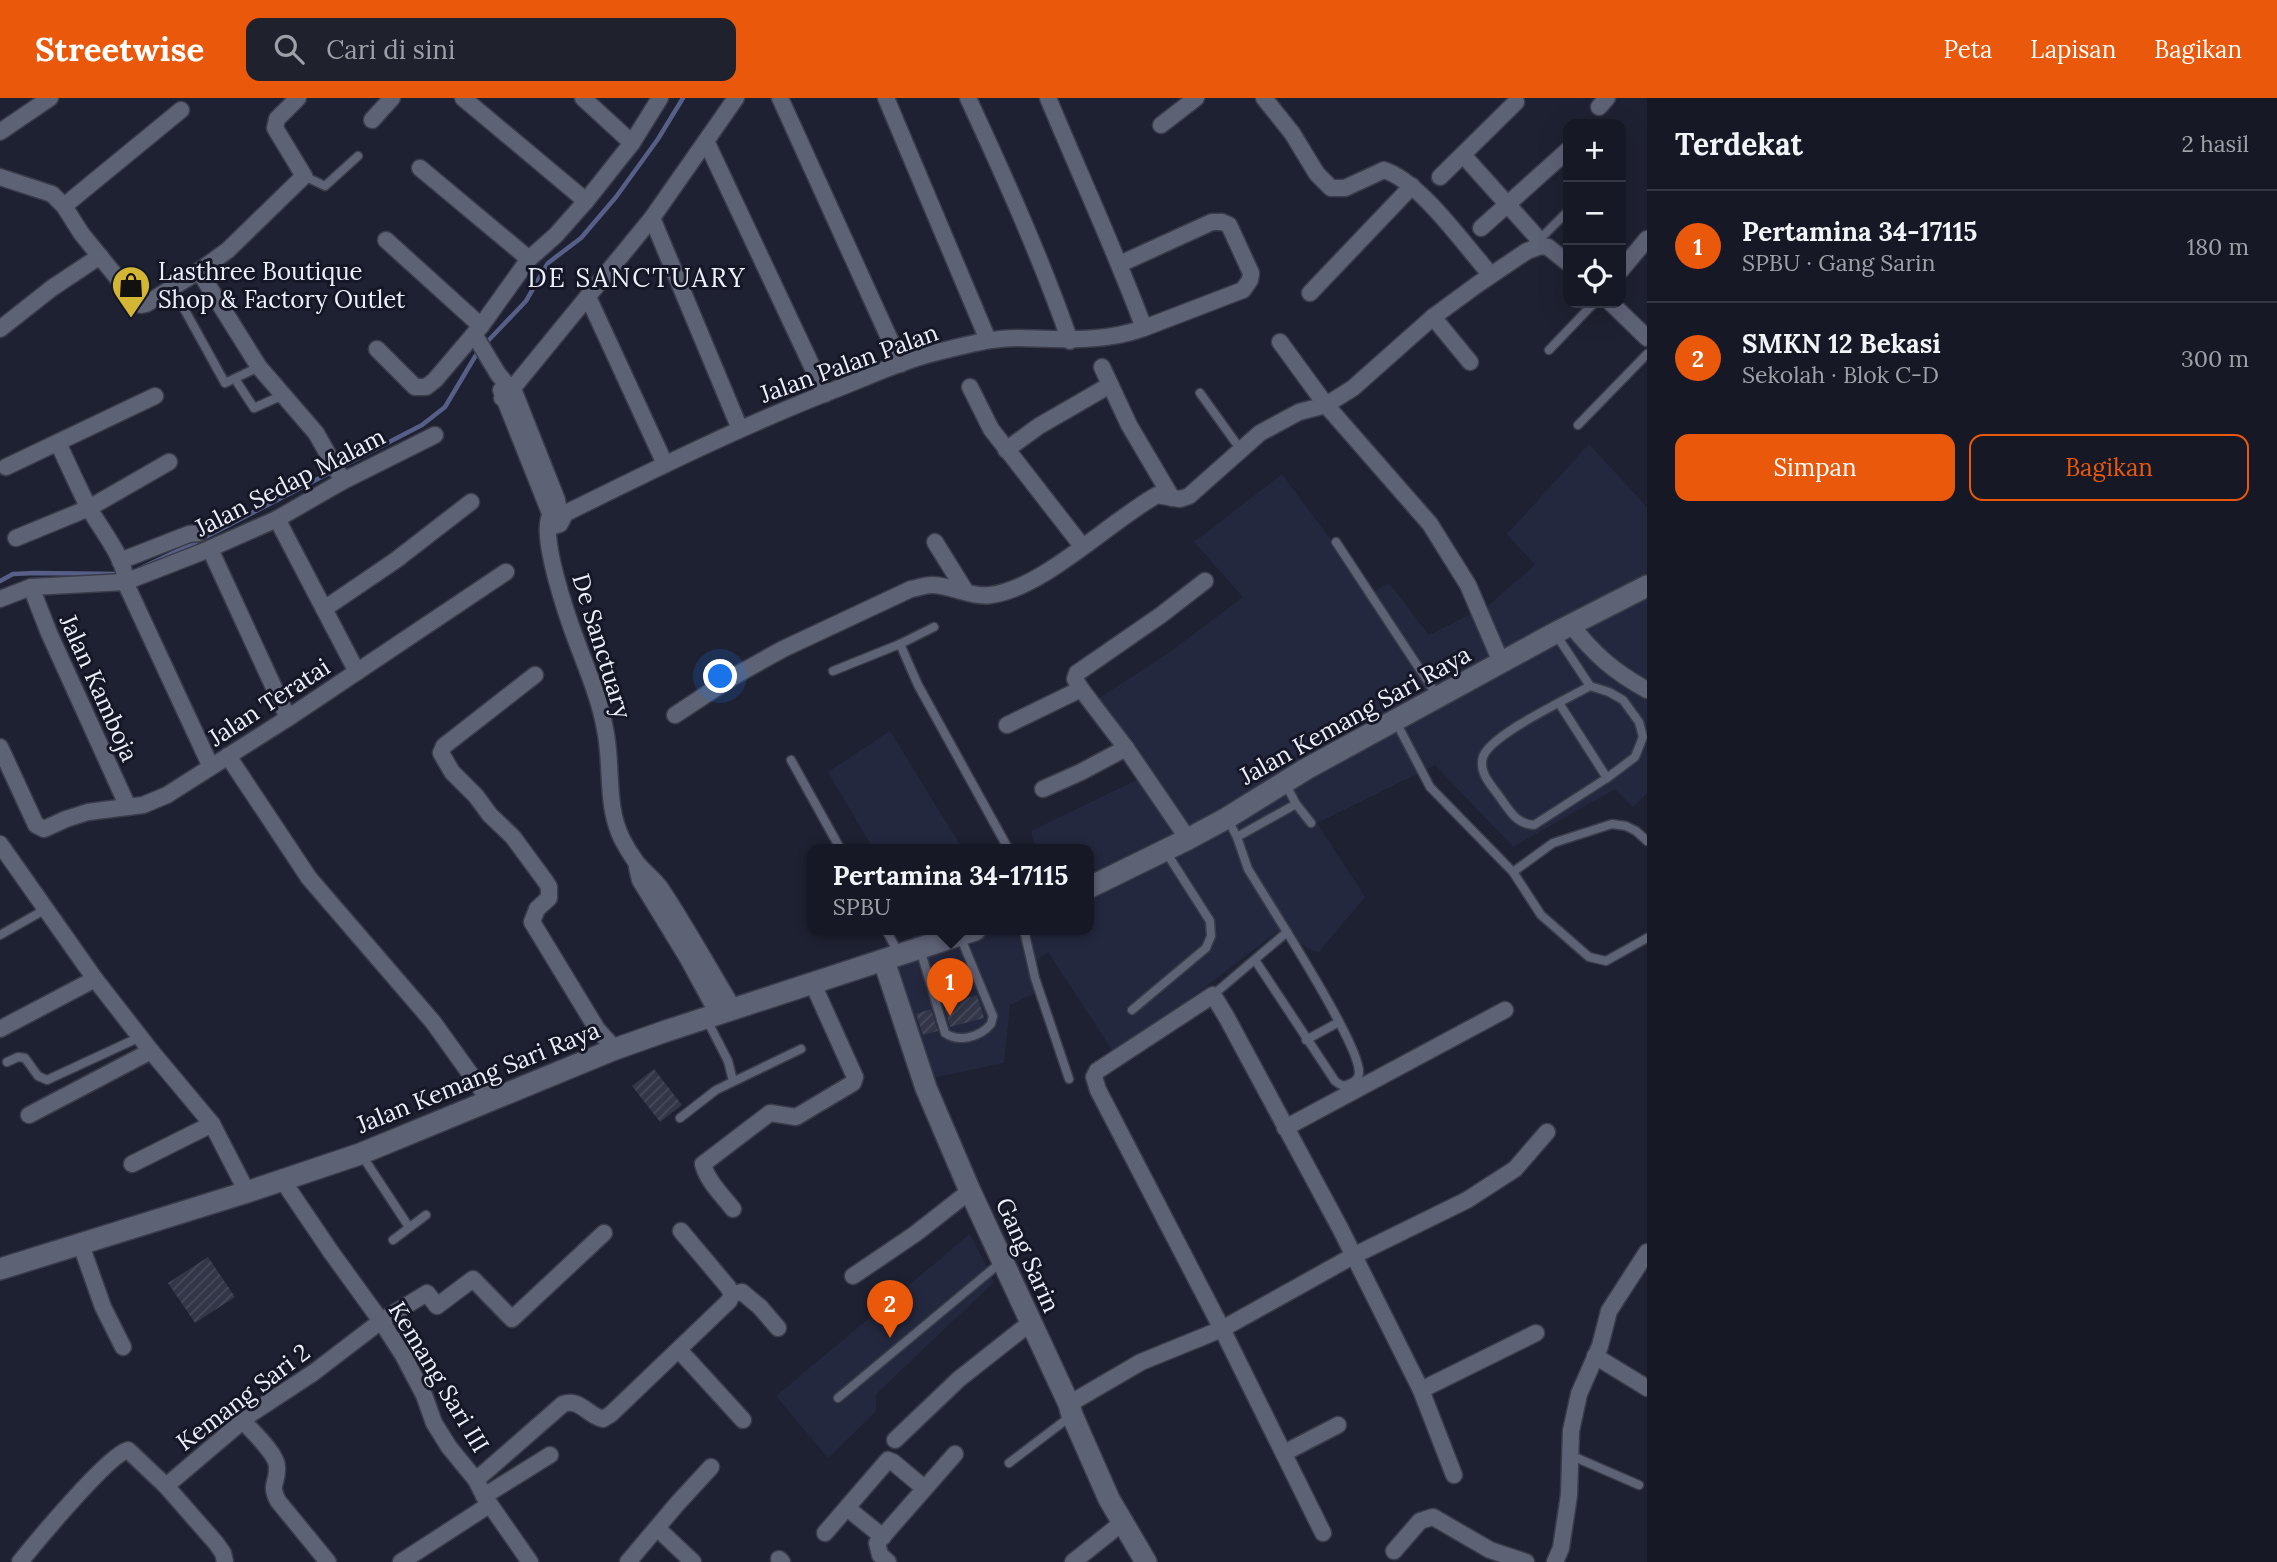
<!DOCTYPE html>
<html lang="id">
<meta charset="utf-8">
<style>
:root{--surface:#161925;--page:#1f222d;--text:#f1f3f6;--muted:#9ea0a7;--line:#353842;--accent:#ea580c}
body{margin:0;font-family:Lora,serif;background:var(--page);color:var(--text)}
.controls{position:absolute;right:21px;top:21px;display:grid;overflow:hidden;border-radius:14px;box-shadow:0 7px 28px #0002}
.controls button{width:63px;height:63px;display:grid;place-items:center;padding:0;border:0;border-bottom:2px solid var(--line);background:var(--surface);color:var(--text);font:35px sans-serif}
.you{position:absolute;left:721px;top:579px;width:24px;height:24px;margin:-18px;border:5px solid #fff;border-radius:50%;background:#1a73e8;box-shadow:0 0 0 10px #1a73e833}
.badge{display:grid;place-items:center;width:46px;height:46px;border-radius:50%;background:var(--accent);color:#fff;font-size:23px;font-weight:700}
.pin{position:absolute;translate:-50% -58px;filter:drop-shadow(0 2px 4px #0008)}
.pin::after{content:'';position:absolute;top:37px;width:24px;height:21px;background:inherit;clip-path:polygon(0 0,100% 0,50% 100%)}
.popup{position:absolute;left:807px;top:746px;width:287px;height:91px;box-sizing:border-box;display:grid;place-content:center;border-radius:14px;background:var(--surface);filter:drop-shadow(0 2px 5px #0005);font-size:23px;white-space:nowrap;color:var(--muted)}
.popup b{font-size:26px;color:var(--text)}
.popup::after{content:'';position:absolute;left:50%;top:100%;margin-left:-14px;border:14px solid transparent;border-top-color:var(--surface)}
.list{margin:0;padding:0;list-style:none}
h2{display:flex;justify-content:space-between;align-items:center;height:91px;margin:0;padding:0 28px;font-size:30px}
h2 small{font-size:23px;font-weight:400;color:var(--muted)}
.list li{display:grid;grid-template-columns:46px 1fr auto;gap:21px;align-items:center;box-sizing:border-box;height:112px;padding:0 28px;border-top:2px solid var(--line)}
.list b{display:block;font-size:26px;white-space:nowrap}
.list p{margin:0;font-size:23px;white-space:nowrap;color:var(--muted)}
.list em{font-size:23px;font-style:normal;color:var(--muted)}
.actions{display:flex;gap:14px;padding:21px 28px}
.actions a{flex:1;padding:16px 0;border:2px solid var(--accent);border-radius:14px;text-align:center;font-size:24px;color:var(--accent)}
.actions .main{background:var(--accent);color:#fff}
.icon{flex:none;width:38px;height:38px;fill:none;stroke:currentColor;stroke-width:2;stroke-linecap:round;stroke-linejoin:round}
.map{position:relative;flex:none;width:1647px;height:1464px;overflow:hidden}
header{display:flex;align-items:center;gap:42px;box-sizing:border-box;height:98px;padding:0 35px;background:var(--accent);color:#fff}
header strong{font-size:33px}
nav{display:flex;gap:38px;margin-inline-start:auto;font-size:24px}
.search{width:490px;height:63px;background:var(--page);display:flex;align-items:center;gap:18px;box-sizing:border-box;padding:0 24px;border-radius:14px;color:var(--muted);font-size:26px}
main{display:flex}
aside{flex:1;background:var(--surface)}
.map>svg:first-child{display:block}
</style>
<header>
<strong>Streetwise</strong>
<div class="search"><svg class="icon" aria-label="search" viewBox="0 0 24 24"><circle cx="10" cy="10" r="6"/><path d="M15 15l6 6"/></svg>Cari di sini</div>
<nav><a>Peta</a><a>Lapisan</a><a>Bagikan</a></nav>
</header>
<main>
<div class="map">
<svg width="1647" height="1464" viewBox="0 0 1647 1464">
<defs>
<pattern id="building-hatch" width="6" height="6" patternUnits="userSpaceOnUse" patternTransform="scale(1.75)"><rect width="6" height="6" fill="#333648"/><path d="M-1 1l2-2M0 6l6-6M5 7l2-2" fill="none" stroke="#474a5a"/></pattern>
</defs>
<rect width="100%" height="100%" fill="#1e2131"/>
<g fill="#24283e">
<path d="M1589,346l58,63v286l-14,14 -18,-18 -102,58 -78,-82 -118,58 48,74 -47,56 -41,-21 -161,124 -68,-104 -19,15 7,26 -26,12 -6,58 -86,18 -46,-130 42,-14 -3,-7h177v-80h-52l-5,-19 112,-54 -50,-75 74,-48 76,-57 -49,-55 88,-68 89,119 18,-10 40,52 60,-30 46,-40 -28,-31z"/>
<path d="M890,633l73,119h-89l-46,-78z"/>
<path d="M970,1136l24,48 -118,112v17l-48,47 -52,-62z"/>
</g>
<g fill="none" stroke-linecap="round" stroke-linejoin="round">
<g stroke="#575f89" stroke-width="4.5">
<path d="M486,245l40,-42 22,-38 33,-25 35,-41 42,-58 25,-41"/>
<path d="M141,470l51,-24 230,-119 23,-18 34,-57"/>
<path d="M0,483l13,-7 22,-1 85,1"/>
</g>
</g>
<g fill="url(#building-hatch)">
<path d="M977,897l7,23 -34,9 -6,-22z"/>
<path d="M931,911l7,22 -15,4 -7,-21z"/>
<path d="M654,971l28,36 -22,17 -28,-36z"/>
<path d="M208,1159l27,40 -40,26 -27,-40z"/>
</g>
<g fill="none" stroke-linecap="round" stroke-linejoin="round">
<g stroke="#3a3c4a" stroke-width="11">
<g id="lane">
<path d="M304,78l21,10 33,-30"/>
<path d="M1539,142l29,-29"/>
<path d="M172,189l53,96 34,-16"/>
<path d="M1549,252l45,-47"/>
<path d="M235,281l19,29 29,-13"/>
<path d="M1200,295l41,57"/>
<path d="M1578,327l69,-71"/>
<path d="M1336,444l102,155"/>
<path d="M1555,535l35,53 19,6 14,8 16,22 4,15 -8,20 -28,21 -73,47c-18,-1 -25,-15 -35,-29 -8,-11 -21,-24 -16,-39 7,-22 84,-58 107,-71"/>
<path d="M900,546l18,41 91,165"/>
<path d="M833,573l67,-27 34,-17"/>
<path d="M1559,605l48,75"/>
<path d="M1396,624l34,65 83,85 28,43 48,42 17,4 41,-23"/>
<path d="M791,662l50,90"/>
<path d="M1296,706l15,19"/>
<path d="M1237,739l59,-33 -11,-21"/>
<path d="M1513,774l40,-29 59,-19 14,2 10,5 11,10"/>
<path d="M886,832l12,22"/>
<path d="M1024,832l11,48 34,101"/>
<path d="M0,837l46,-26"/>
<path d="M920,851l25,84c14,10 35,4 46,-9l2,-8 -33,-80"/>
<path d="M1255,862l80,121c5,4 8,6 14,3 6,-2 10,-5 10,-12 0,-24 -57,-115 -72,-140"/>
<path d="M1213,897l74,-63 -39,-63 -11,-32 -9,-17"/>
<path d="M1132,912l74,-62 5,-12 -1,-15 -44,-69"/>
<path d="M707,922l21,41 5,20"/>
<path d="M1306,942l33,-18"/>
<path d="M7,964l11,-5 7,1 13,18 9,4 93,-43"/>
<path d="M680,1020l36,-28 85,-41"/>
<path d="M361,1056l48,73"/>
<path d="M393,1142l33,-25"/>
<path d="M838,1300l162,-135"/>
<path d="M1570,1357l69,30"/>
<path d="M1009,1365l62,-47"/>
</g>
</g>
<g stroke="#3a3c4a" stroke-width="19">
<g id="street">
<path d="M463,0l123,103"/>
<path d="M583,0l49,45"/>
<path d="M780,0l121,266"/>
<path d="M886,0l102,242"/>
<path d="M968,0c37,80 73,160 102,243"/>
<path d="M1264,0l28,35 25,41 14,14h14l39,-18c37,12 81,76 107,105"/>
<path d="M1599,9l8,-9"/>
<path d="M372,22l20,-22"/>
<path d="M1161,27l35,-27"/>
<path d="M0,34l50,-34"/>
<path d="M706,43l119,253"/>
<path d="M1463,57l72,80 6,11"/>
<path d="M420,70l109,91"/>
<path d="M0,79l52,17 12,12 17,27 55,68 5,4 5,-1 53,-33 29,-21 76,-74 -29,-48 2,-9 21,-21"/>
<path d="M1440,79l76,-75"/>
<path d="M64,108l117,-96"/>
<path d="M652,120l88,211"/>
<path d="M1481,130l87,-78"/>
<path d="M386,142l95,86"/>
<path d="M1120,166l92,-42h10l7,3 22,48 -1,7 -7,10 -99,38"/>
<path d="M1621,172l26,-31"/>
<path d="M199,173l60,96 57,66 27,48"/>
<path d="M1310,195l102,-107"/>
<path d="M588,199l77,167"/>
<path d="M1611,205l36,35"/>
<path d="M1433,219l37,45"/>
<path d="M0,231l52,-41 48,-32"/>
<path d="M474,236l24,40 17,20 42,106 2,12"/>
<path d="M1280,244l46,63 104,119 38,61 33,77"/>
<path d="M377,251l38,38h11l9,-7 46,-54 48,-67 27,-24 30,-34 46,-58 28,-45"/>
<path d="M1102,269l27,58 43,73"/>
<path d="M970,289l21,42 91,117"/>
<path d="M501,292l49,123"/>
<path d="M502,300l10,-9 140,-171 84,-120"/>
<path d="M58,345c10,21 20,44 31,65 10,19 38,52 36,74l86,185"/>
<path d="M1006,352l33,-24 71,-41"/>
<path d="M6,369l149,-71"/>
<path d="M560,416l8,-2c89,-44 178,-88 271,-124 31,-12 62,-27 95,-35 28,-7 55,-15 84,-15 43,1 85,5 126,-10 -29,-78 -64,-153 -96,-230"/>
<path d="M277,421l80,153"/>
<path d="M549,425l5,3 6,-2 3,-6 -3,-4 -6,-3c-21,12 17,116 25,137 10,26 21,53 26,81 8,37 0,76 17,110 4,8 9,16 14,23 8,10 18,17 25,27 26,39 48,80 72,119"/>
<path d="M16,440l73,-30 80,-46"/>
<path d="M935,444l31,50"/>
<path d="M210,451l78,169"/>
<path d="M120,463l69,-27 10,-1"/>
<path d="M31,489l18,46 79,174"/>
<path d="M0,501l31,-12 94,-5 77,-30 75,-33 66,-38 92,-46"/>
<path d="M324,511l72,-49 75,-58"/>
<path d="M1571,527c24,30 42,46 76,65"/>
<path d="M535,577l-91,71 -3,7 11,19 24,24 14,19 23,22 33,45 3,5v11l-12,11 -5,13 65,107 18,20"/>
<path d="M675,617l56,-37 52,-29 128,-60c6,-1 14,-4 21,-4 19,0 39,13 59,10 52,-7 118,-73 166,-100l23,4 9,-3 71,-63 39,-21 27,-7 27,-17 80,-71 45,-33 49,-33 14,-5 7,1 20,16"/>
<path d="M1007,627l74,-36"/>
<path d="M0,649l36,78 8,4 22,-10 22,-7 55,-7 24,-10 121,-77 218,-146"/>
<path d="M228,658l81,122 124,144 56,78"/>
<path d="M1043,691l38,-17 45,-24"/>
<path d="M1188,741l-62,-91 -45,-59 -6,-10 2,-6 6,-4 78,-54 44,-34"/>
<path d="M0,746l95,135 56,72 61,73 35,68"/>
<path d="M637,769l3,13 47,77 31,57"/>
<path d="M0,931l95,-50"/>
<path d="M29,1017l122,-64"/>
<path d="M1285,1030l220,-118"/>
<path d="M132,1066l80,-40"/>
<path d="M283,1083l48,71 50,69 22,34 21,40 10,28 15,24 27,33 8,16 46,66"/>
<path d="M733,1111c-10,-13 -26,-28 -30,-45l67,-51 26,4 57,-34 2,-6 -42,-93"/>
<path d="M81,1147l22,62 20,40"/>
<path d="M853,1178l62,-42 55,-43"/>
<path d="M732,1196l10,-2 18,15 18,21"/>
<path d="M679,1252l64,70"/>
<path d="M1595,1258l52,32"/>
<path d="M1421,1292l115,-57"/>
<path d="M1069,1306l72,-42 81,-33 131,-73 114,-56 48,-31 32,-37"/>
<path d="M243,1323c9,10 34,33 34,46 1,16 -8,17 1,34l50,61"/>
<path d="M895,1342l64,-61 71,-56"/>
<path d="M1284,1355l54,-28"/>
<path d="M476,1382l87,-76c17,-6 24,11 40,15l8,-5 118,-113 3,-7 -4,-7 -47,-56"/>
<path d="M166,1388l86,-73 61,-40 68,-52 46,-28 10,13 36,-27 39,40 92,-86"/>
<path d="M484,1398l66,-41"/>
<path d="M847,1410l36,29"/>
<path d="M657,1430l36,34"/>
<path d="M825,1435l63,-73 5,2 31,26"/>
<path d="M1323,1435l-101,-204 -124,-239 -4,-13 3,-6 116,-76 14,23 113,210 81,162 33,85"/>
<path d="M1394,1453l26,-30 13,-4 57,33 36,12"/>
<path d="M779,1461l3,3"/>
<path d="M20,1464c16,-20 89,-108 108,-112l38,36 50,57 7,10 2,9"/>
<path d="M401,1464l88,-57"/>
<path d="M628,1464l49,-58 34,-37"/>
<path d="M888,1464l-8,-7 -3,-12 78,-89"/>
<path d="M1073,1464l50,-40"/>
<path d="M1555,1464l6,-14 8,-53 2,-64 8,-37 21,-48 9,-35 38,-59"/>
</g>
</g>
<g stroke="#3a3c4a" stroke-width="24">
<g id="secondary">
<path d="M1088,790l100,-49 39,-21 79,-49 249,-136 92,-47"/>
<path d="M884,863l42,127 44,103 99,213 3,11 37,84 37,63"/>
<path d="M0,1171l247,-77 113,-38 255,-105 51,-18 309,-101"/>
</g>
</g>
<use href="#lane" stroke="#5e6275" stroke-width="8"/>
<use href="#street" stroke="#5e6275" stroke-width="16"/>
<use href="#secondary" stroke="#5e6275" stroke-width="21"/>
</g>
<defs>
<g id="shop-pin" transform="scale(2.0125)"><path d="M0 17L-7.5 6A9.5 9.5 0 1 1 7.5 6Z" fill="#d4b635" stroke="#151727"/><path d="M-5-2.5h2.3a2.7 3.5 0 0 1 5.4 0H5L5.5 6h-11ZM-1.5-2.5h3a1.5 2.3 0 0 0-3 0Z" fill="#111"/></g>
</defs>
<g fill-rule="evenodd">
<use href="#shop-pin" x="131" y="187"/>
</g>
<g text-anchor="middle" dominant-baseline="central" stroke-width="6" stroke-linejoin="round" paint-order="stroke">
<g font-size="24" fill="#edeffa" stroke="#151727" text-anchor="start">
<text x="158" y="173">Lasthree Boutique<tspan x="158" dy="28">Shop &amp; Factory Outlet</tspan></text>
</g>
<g font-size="24" fill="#edeffa" stroke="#151727">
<text transform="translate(849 265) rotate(-20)">Jalan Palan Palan</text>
<text transform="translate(290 384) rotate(-27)">Jalan Sedap Malam</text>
<text transform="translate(602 548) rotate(73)">De Sanctuary</text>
<text transform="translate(99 590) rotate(66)">Jalan Kamboja</text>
<text transform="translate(269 604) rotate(-33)">Jalan Teratai</text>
<text transform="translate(1355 617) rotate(-29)">Jalan Kemang Sari Raya</text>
<text transform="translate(478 979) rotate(-22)">Jalan Kemang Sari Raya</text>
<text transform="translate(1028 1157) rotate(66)">Gang Sarin</text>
<text transform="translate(439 1279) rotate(59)">Kemang Sari III</text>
<text transform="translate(243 1299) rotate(-37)">Kemang Sari 2</text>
</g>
<g font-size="26" letter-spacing="2" fill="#edeffa" stroke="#151727">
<text x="637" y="179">DE SANCTUARY</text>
</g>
</g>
</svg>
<div class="controls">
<button>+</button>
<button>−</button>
<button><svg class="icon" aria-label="locate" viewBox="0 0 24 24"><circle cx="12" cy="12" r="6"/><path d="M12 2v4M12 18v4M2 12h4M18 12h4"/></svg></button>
</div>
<div class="you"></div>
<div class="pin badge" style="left:950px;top:918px">1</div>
<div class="popup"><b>Pertamina 34-17115</b>SPBU</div>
<div class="pin badge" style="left:890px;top:1240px">2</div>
</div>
<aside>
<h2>Terdekat<small>2 hasil</small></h2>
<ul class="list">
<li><span class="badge">1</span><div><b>Pertamina 34-17115</b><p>SPBU · Gang Sarin</p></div><em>180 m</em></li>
<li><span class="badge">2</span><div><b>SMKN 12 Bekasi</b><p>Sekolah · Blok C-D</p></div><em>300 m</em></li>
</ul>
<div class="actions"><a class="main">Simpan</a><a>Bagikan</a></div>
</aside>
</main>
